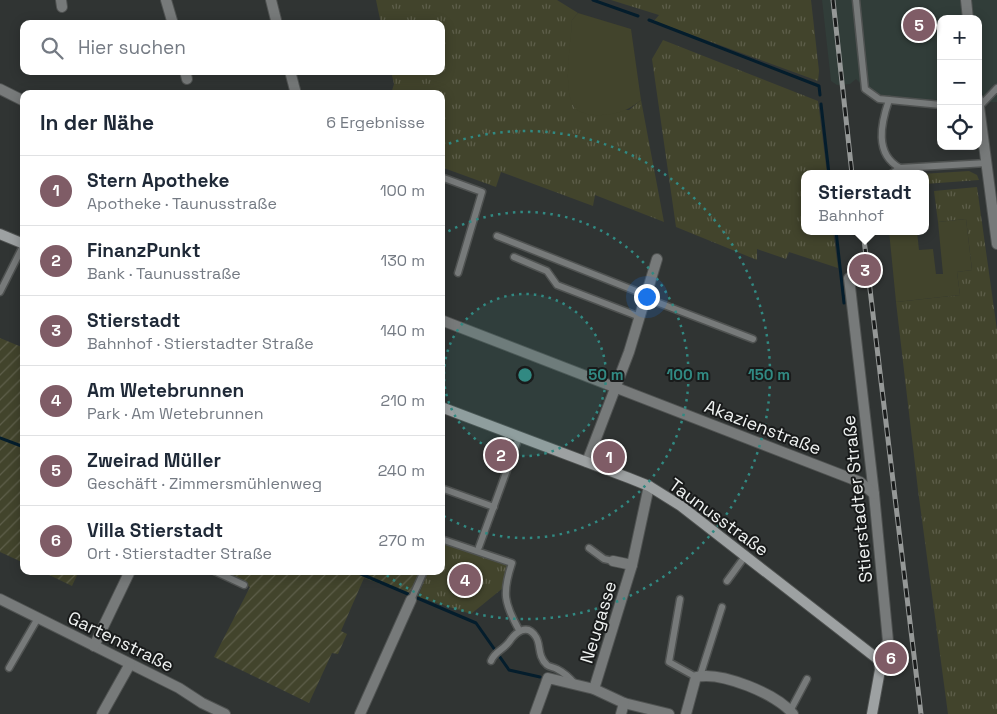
<!DOCTYPE html>
<html lang="de">
<meta charset="utf-8">
<style>
:root{--surface:#fff;--page:#f6f6f7;--text:#1f2937;--muted:#747a83;--line:#e0e1e3;--accent:#7f5c66}
body{margin:0;font-family:"Space Grotesk",sans-serif;background:var(--page);color:var(--text)}
.controls{position:absolute;right:15px;top:15px;display:grid;overflow:hidden;border-radius:10px;box-shadow:0 2px 12px #0003}
.controls button{width:45px;height:45px;display:grid;place-items:center;padding:0;border:0;border-bottom:1px solid var(--line);background:var(--surface);color:var(--text);font:25px sans-serif}
.you{position:absolute;left:646px;top:296px;width:18px;height:18px;margin:-12px;border:4px solid #fff;border-radius:50%;background:#1a73e8;box-shadow:0 0 0 8px #1a73e833}
.badge{display:grid;place-items:center;width:32px;height:32px;border-radius:50%;background:var(--accent);color:#fff;font-size:16px;font-weight:700}
.pin{position:absolute;translate:-50% -50%;border:2px solid #fff;box-shadow:0 1px 5px #0006}
.popup{position:absolute;left:801px;top:170px;width:128px;height:65px;box-sizing:border-box;display:grid;place-content:center;border-radius:10px;background:var(--surface);filter:drop-shadow(0 1px 4px #0005);font-size:16px;white-space:nowrap;color:var(--muted)}
.popup b{font-size:19px;color:var(--text)}
.popup::after{content:'';position:absolute;left:50%;top:100%;margin-left:-10px;border:10px solid transparent;border-top-color:var(--surface)}
.list{margin:0;padding:0;list-style:none}
h2{display:flex;justify-content:space-between;align-items:center;height:65px;margin:0;padding:0 20px;font-size:21px}
h2 small{font-size:16px;font-weight:400;color:var(--muted)}
.list li{display:grid;grid-template-columns:32px 1fr auto;gap:15px;align-items:center;box-sizing:border-box;height:70px;padding:0 20px;border-top:1px solid var(--line)}
.list b{display:block;font-size:19px;white-space:nowrap}
.list p{margin:0;font-size:16px;white-space:nowrap;color:var(--muted)}
.list em{font-size:16px;font-style:normal;color:var(--muted)}
.icon{flex:none;width:28px;height:28px;fill:none;stroke:currentColor;stroke-width:2;stroke-linecap:round;stroke-linejoin:round}
.map{position:relative;flex:none;width:997px;height:714px;overflow:hidden}
.search{position:absolute;background:var(--surface);box-shadow:0 2px 12px #0003;left:20px;top:20px;width:425px;height:55px;display:flex;align-items:center;gap:12px;box-sizing:border-box;padding:0 18px;border-radius:10px;color:var(--muted);font-size:19px}
.panel{position:absolute;background:var(--surface);box-shadow:0 2px 12px #0003;left:20px;top:90px;width:425px;height:485px;border-radius:10px}
.map>svg:first-child{display:block}
</style>
<div class="map">
<svg width="997" height="714" viewBox="0 0 997 714">
<defs>
<pattern id="grass-tufts" width="24" height="20" patternUnits="userSpaceOnUse" patternTransform="scale(1.25)"><rect width="24" height="20" fill="#42442c"/><path d="M3 7l-1-3M5 7V3M7 7l1-3M15 17l-1-3M17 17v-4M19 17l1-3" fill="none" stroke="#5e5f4b"/></pattern>
<pattern id="garden-furrows" width="10" height="10" patternUnits="userSpaceOnUse" patternTransform="scale(1.25)"><rect width="10" height="10" fill="#42442c"/><path d="M-1 1l2-2M0 10L10 0M9 11l2-2" fill="none" stroke="#5e5f4b"/></pattern>
</defs>
<rect width="100%" height="100%" fill="#303433"/>
<path fill="#313d39" d="M822,0h175v102l-19,1v-84h-37v81l-66,-3 -19,-18 -6,5 -13,1 -6,-4z"/>
<g fill="url(#grass-tufts)">
<path d="M376,0h181l21,13 -6,7 -2,76 4,11 55,3 12,-10 23,122 -69,-27 -2,11 -92,-34 -5,15 -55,-20v-73h-50l3,-10 -3,-13h50v-47h-60z"/>
<path d="M611,0h200l8,71 -1,10 -164,-60 5,-6z"/>
<path d="M663,40l155,61 9,73h-22v57h28l5,37 -49,-16 -3,7 -29,-10v11l-81,-33 -24,-168z"/>
<path d="M969,171l8,4 2,5 -54,4v-10h-4z"/>
<path d="M977,187l20,143v384h-49l-30,-224 -22,-188 64,-7 -3,-23 15,-2 -6,-51 -28,3 -4,-31z"/>
<path d="M441,543l70,21 -8,24 -32,26 -53,-17 10,-26h13z"/>
</g>
<g fill="url(#garden-furrows)">
<path d="M0,338l24,10v215l-24,-11z"/>
<path d="M41,571h38l-7,15z"/>
<path d="M218,571h202l-11,23 -45,-16 -23,53 6,3 -9,20 -6,-1 -23,50 -95,-46 36,-70z"/>
</g>
<g fill="#42442c">
<path d="M578,13l53,16 10,71c-12,10 -23,14 -39,15 -9,1 -24,-1 -29,-10 -10,-17 -2,-64 -1,-85z"/>
<path d="M966,219l6,51 -15,2 3,23 -64,7 -7,-71h28l2,19 14,-1 3,25h7l-5,-52z"/>
</g>
<g fill="none" stroke-linecap="round" stroke-linejoin="round">
<g stroke="#041d2c" stroke-width="3">
<path d="M593,0l45,16"/>
<path d="M649,20l170,66 1,9"/>
<path d="M821,104l8,70"/>
<path d="M836,231l8,72"/>
<path d="M0,438l24,9"/>
<path d="M354,571l122,52 33,47 31,7"/>
</g>
<g stroke="#4f5251" stroke-width="9">
<g id="lane">
<path d="M856,0l9,89 14,10 62,6"/>
<path d="M889,100c-8,23 -15,54 11,68"/>
<path d="M979,107l18,-19"/>
<path d="M891,174l9,-6 87,-5"/>
<path d="M441,177l41,15 -24,81"/>
<path d="M497,236l149,59"/>
<path d="M514,257l33,14 10,14 83,32"/>
<path d="M0,292l24,-48"/>
<path d="M646,298l107,41"/>
<path d="M441,488l53,19"/>
<path d="M441,539l71,24c-10,30 -8,40 7,67"/>
<path d="M479,547l40,-110"/>
<path d="M589,548l15,11 9,2"/>
<path d="M214,571l30,14"/>
<path d="M727,581l19,-26"/>
<path d="M680,599l-11,63 27,15"/>
<path d="M411,600l13,-29"/>
<path d="M491,661c3,-9 12,-11 18,-19 6,-9 18,-20 27,-5 5,7 1,19 11,28 2,2 7,2 10,4 8,4 13,9 18,15"/>
<path d="M9,668l29,-50"/>
<path d="M700,676l22,-69"/>
<path d="M790,711l17,-32"/>
</g>
</g>
<g stroke="#4f5251" stroke-width="12">
<g id="street">
<path d="M61,0l1,7"/>
<path d="M166,0l7,24"/>
<path d="M271,0l6,24"/>
<path d="M966,0l2,19"/>
<path d="M185,71l2,8"/>
<path d="M290,71l6,23"/>
<path d="M0,89l24,12"/>
<path d="M978,99l19,145"/>
<path d="M849,278l25,216 14,147 -9,19"/>
<path d="M441,320l419,162 14,12"/>
<path d="M587,462l42,-110 28,-93"/>
<path d="M613,561l19,4"/>
<path d="M0,599l179,89 23,15 23,11"/>
<path d="M94,646l36,-75"/>
<path d="M594,689l38,-124 17,-79"/>
<path d="M102,714l28,-50"/>
<path d="M360,714l51,-114"/>
<path d="M535,714l13,-36 46,11 30,14 45,11"/>
<path d="M621,714l3,-11"/>
<path d="M686,714l10,-37c25,-6 81,17 97,37"/>
</g>
</g>
<g stroke="#4f5251" stroke-width="12">
<g id="secondary">
<path d="M0,234l24,10"/>
<path d="M441,407l188,71 20,8 32,20 198,154 1,10 -8,44"/>
</g>
</g>
<use href="#lane" stroke="#777a7a" stroke-width="6"/>
<use href="#street" stroke="#777a7a" stroke-width="10"/>
<use href="#secondary" stroke="#9da1a2" stroke-width="10"/>
<g stroke="#959897" stroke-width="5">
<g id="rail">
<path d="M833,0l19,174"/>
<path d="M863,231l58,483"/>
</g>
</g>
<use href="#rail" stroke="#191b1b" stroke-width="3" stroke-dasharray="9" stroke-linecap="butt"/>
</g>
<circle cx="525" cy="375" r="81" fill="#318982" fill-opacity=".12"/>
<g fill="none" stroke="#318982" stroke-width="2.5" stroke-dasharray="2.5 5">
<circle cx="525" cy="375" r="81"/>
<path d="M442 235A163 163 0 1 1 442 515"/>
<path d="M442 146A244 244 0 1 1 382 572"/>
</g>
<g text-anchor="middle" dominant-baseline="central" stroke-width="4" stroke-linejoin="round" paint-order="stroke">
<g font-size="18" fill="#eff2f1" stroke="#191b1b">
<text transform="translate(763 427) rotate(21)">Akazienstraße</text>
<text transform="translate(857 499) rotate(-96)">Stierstadter Straße</text>
<text transform="translate(719 517) rotate(36)">Taunusstraße</text>
<text transform="translate(598 622) rotate(-73)">Neugasse</text>
<text transform="translate(121 641) rotate(26)">Gartenstraße</text>
</g>
</g>
<circle cx="525" cy="375" r="8" fill="#318982" stroke="#191b1b" stroke-width="2.5"/>
<g font-size="15" text-anchor="middle" font-weight="bold" fill="#318982" stroke="#191b1b" stroke-width="4" stroke-linejoin="round" paint-order="stroke">
<text x="606" y="380">50 m</text>
<text x="688" y="380">100 m</text>
<text x="769" y="380">150 m</text>
</g>
</svg>
<div class="controls">
<button>+</button>
<button>−</button>
<button><svg class="icon" aria-label="locate" viewBox="0 0 24 24"><circle cx="12" cy="12" r="6"/><path d="M12 2v4M12 18v4M2 12h4M18 12h4"/></svg></button>
</div>
<div class="you"></div>
<div class="pin badge" style="left:609px;top:457px">1</div>
<div class="pin badge" style="left:501px;top:455px">2</div>
<div class="pin badge" style="left:865px;top:270px">3</div>
<div class="popup"><b>Stierstadt</b>Bahnhof</div>
<div class="pin badge" style="left:465px;top:580px">4</div>
<div class="pin badge" style="left:919px;top:25px">5</div>
<div class="pin badge" style="left:891px;top:658px">6</div>
<div class="search"><svg class="icon" aria-label="search" viewBox="0 0 24 24"><circle cx="10" cy="10" r="6"/><path d="M15 15l6 6"/></svg>Hier suchen</div>
<section class="panel">
<h2>In der Nähe<small>6 Ergebnisse</small></h2>
<ul class="list">
<li><span class="badge">1</span><div><b>Stern Apotheke</b><p>Apotheke · Taunusstraße</p></div><em>100 m</em></li>
<li><span class="badge">2</span><div><b>FinanzPunkt</b><p>Bank · Taunusstraße</p></div><em>130 m</em></li>
<li><span class="badge">3</span><div><b>Stierstadt</b><p>Bahnhof · Stierstadter Straße</p></div><em>140 m</em></li>
<li><span class="badge">4</span><div><b>Am Wetebrunnen</b><p>Park · Am Wetebrunnen</p></div><em>210 m</em></li>
<li><span class="badge">5</span><div><b>Zweirad Müller</b><p>Geschäft · Zimmersmühlenweg</p></div><em>240 m</em></li>
<li><span class="badge">6</span><div><b>Villa Stierstadt</b><p>Ort · Stierstadter Straße</p></div><em>270 m</em></li>
</ul>
</section>
</div>
